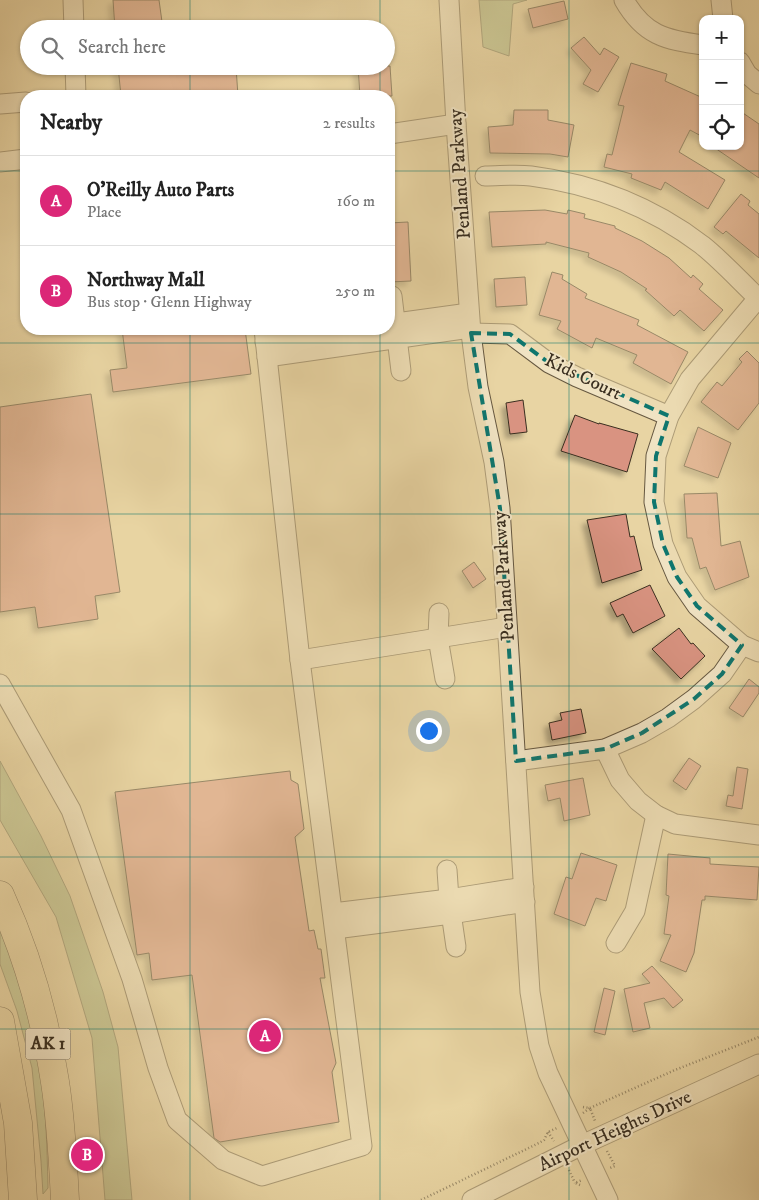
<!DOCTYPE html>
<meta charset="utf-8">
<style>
:root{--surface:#fff;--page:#f2f2f2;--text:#222;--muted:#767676;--line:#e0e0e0;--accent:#db2777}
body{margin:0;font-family:"IM FELL DW Pica",serif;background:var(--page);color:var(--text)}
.controls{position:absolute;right:15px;top:15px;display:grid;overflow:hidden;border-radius:10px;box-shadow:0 1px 4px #0004}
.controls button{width:45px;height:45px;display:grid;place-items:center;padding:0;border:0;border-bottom:1px solid var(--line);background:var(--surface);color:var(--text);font:25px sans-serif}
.you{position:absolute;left:428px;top:730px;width:18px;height:18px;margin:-12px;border:4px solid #fff;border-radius:50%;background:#1a73e8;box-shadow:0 0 0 8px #1a73e833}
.badge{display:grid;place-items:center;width:32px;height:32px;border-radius:50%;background:var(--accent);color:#fff;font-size:16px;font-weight:700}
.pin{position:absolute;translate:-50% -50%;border:2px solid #fff;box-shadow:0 1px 5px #0006}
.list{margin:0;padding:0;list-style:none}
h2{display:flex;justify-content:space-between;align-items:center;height:65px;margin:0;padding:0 20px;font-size:21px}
h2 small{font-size:16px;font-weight:400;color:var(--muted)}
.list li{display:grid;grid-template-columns:32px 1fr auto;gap:15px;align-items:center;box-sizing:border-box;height:90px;padding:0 20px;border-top:1px solid var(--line)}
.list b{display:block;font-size:19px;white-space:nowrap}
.list p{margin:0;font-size:16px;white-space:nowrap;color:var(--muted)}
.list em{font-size:16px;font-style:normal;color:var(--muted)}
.icon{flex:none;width:28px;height:28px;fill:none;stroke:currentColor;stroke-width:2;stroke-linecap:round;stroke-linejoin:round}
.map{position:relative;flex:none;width:759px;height:1200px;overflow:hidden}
.search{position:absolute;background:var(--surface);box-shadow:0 1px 4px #0004;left:20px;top:20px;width:375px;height:55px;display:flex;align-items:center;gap:12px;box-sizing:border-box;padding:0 18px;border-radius:28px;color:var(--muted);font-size:19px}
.panel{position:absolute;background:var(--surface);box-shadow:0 1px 4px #0004;left:20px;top:90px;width:375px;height:245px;border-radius:20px}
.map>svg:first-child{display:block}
</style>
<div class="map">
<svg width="759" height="1200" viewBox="0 0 759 1200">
<defs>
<filter id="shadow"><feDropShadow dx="-4.5" dy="4.5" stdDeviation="2.5" flood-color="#0004"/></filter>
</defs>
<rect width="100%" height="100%" fill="#e8d4a3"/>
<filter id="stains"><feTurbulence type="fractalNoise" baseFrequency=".004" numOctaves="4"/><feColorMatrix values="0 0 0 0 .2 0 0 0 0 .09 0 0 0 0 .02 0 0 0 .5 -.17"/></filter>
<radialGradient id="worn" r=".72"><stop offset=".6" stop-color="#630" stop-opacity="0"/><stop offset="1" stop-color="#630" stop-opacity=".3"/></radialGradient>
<g fill="#b0be8a" stroke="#757655">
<path d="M479,0h48l-14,4 -4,52 -26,-9z"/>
<path d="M0,761l41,75 29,60 33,96 15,55 14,153h-27l-13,-162 -36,-121 -56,-97z"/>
<path d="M0,926c15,43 29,88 38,133 8,42 9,86 10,129l-5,6 -2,-33 -9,-93 -15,-57 -17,-47z"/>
</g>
<g fill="#d99381" stroke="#3a2f20" filter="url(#shadow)">
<path d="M113,0h46l4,29h-48z"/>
<path d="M564,1l4,18 -35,9 -5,-19z"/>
<path d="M584,37l16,18 4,-7 15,9 -21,35 -15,-8 8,-14 -20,-22z"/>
<path d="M631,63l36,11 -2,7 38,17v39l-13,-7 -11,22 46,28 -17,29 -43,-27 -4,8 -30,-12 1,-4 -28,-7 3,-13 5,1 12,-49 -6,-1z"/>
<path d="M118,66h49l1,5 68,-4 2,29h-117z"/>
<path d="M358,66h32l2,30h-32z"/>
<path d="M514,110h34v10l26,5 -6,32 -18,-3 -60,-1 -2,-26 25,-2z"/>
<path d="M740,111l19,13v54l-47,-32h28z"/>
<path d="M741,194l9,7 -2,4 11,9v44l-33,-27 -3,3 -9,-7z"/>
<path d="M545,210l22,4 1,-4 17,4 -1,4 31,8v2l27,13 27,17 22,20 2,-3 10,9 -4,5 24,21 -19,21 -24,-21 -6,6 -29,-26 2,-1 -26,-17 -33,-15 1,-4 -43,-11v2l-54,3 -3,-35z"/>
<path d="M408,222l3,59 -22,1v-59z"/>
<path d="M552,272l11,3 -1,4 25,15 -2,4 54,22 -2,5 51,27 -17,32 -38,-21 4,-8 -41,-17 -4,10 -35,-19 4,-8 -22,-6z"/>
<path d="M525,277l2,28 -31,2 -2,-28z"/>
<path d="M122,329h123l6,45 -138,18 -3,-22 17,-2z"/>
<path d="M747,351l12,12v40l-21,27 -37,-28 16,-20 5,4 20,-24 -3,-3z"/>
<path d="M91,394l29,198 -25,4 3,23 -60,9 -3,-21 -35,5v-205z"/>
<path d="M523,400l4,32 -17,2 -4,-31z"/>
<path d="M575,415l24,9v-1l39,11 -11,38 -66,-21z"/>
<path d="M698,427l33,16 -13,35 -34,-12z"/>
<path d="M717,493l4,53 19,-5 9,36 -34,13 -9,-23 -6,2 -8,-31h-5l-3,-44z"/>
<path d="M626,514l4,23 4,-1 8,34 -40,13 -15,-63z"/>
<path d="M474,562l12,17 -13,9 -11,-17z"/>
<path d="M650,585l15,31 -32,17 -10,-19 -6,3 -7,-14z"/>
<path d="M679,628l12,16 2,-1 12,13 -24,23 -29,-30z"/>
<path d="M749,679l10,8v6l-16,24 -14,-9z"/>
<path d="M581,709l5,24 -34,7 -3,-17 13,-3 -2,-7z"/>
<path d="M689,758l12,8 -15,24 -13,-9z"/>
<path d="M737,767l11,2 -6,40 -16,-3 2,-11 5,1z"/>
<path d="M290,771l1,9 7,4 6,45 -9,8 14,94 5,-1 4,19h3l4,29h-5l16,85 -4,9 7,50 -119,20 -6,-4 -22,-163 -40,5 -3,-27 -12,2 -22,-163z"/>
<path d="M583,778l7,37 -26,6 -4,-23 -12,3 -3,-16z"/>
<path d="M581,853l36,12 -11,36 -10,-3 -11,28 -31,-12 12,-37 6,2z"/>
<path d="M668,854l42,4v6l49,3 -2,33 -52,-4v4h-3l-8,53 -8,19 -26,-11 11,-26 -7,-1 5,-38 -3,-1z"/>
<path d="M652,966l31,34 -10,8 -9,-10 -20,5 6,25 -17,4 -9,-43 26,-6 -8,-9z"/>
<path d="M604,988l11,3 -10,44 -11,-3z"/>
</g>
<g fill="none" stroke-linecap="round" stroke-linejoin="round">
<g stroke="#665841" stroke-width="21">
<g id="minor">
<path d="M73,0l1,29"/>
<path d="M449,0l7,124 15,209 7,54 16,75 6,46 30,484 9,54 9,27 60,127"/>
<path d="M624,0c20,35 41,40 79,45"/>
<path d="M721,0l2,19"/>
<path d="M740,62l7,12 12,10"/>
<path d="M75,66l1,30"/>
<path d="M0,104l26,-2"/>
<path d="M389,134l67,-10"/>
<path d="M0,162l26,-3"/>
<path d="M485,176c15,0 31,-2 46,0 62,8 121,31 171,69 20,16 38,36 56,53"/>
<path d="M392,296l9,75"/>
<path d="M759,297l-69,82 -21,37 -13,40 -2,46 9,42 14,33 20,29 45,39 17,7"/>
<path d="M389,324l80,-11"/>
<path d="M471,333l39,1 39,29 28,14 92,39"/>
<path d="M265,342l92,-13"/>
<path d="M267,357l203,-29"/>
<path d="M439,613l-1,25 7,41"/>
<path d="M300,660l207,-33"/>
<path d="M0,684l71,126 61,169 26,89 19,52 46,40 39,16 100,-30 -62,-486 -36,-331"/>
<path d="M605,749l15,31 18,21 18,14 19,9 84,11"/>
<path d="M516,761l89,-12 37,-16 26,-15 26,-19 28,-25 20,-29"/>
<path d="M447,870l2,29 7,48"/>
<path d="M333,913l116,-14 75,-12"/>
<path d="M335,929l116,-15 74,-12"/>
<path d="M616,943l19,-32 21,-96"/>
<path d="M472,1200l110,-55 177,-81"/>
</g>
</g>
<g stroke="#3a2f20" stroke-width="29">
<g id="highway">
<path d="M0,895c27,59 45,122 55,187 6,38 8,79 10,118"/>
<path d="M0,1021l18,102 5,77"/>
</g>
</g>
<g stroke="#3a2f20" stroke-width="2.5" stroke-dasharray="1 2.5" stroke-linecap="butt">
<path d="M583,1107l7,1 85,-38 84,-33"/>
<path d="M583,1113l7,-5 5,13"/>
<path d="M548,1132l6,9"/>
<path d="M607,1151l8,15 -5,2"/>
<path d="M569,1170l6,13"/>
<path d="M580,1185l-5,-2 7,-3"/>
<path d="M421,1200l118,-57 5,-3 4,-8 9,-4"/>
</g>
<use href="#minor" stroke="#f0e3c3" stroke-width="19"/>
<use href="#highway" stroke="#e8d4a3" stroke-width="28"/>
</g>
<path d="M0 0H759V1200H0ZM471,333l39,1 39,29 120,53 -13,40 -2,46 9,42 14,33 20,29 45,39 -20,29 -28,25 -52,34 -37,16 -89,12 -16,-253z" fill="#e8d4a3" fill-opacity=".55" fill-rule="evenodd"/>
<path fill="none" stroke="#0f766e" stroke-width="4" stroke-dasharray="10 6" stroke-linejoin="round" d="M471,333l39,1 39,29 120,53 -13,40 -2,46 9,42 14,33 20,29 45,39 -20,29 -28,25 -52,34 -37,16 -89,12 -16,-253z"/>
<path fill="none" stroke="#0f766e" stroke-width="1" stroke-opacity="0.55" d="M190,0v29M380,0v29M569,0v1200M190,66v30M380,66v30M0,171h26M389,171h370M190,329v871M380,329v871M0,343h759M0,514h759M0,686h759M0,857h759M0,1029h759"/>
<g text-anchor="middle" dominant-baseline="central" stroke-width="4" stroke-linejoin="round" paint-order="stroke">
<rect fill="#f0e3c3" stroke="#716551" stroke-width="1" x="25.5" y="1028.5" width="45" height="31" rx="4"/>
<g font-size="18" font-weight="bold" fill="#3a2f20">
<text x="48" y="1044">AK 1</text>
</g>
<g font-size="19" fill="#3a2f20" stroke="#f0e3c3">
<text transform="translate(460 174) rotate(-94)">Penland Parkway</text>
<text transform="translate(583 377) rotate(26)">Kids Court</text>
<text transform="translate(504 576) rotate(-94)">Penland Parkway</text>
<text transform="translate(615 1131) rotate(-25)">Airport Heights Drive</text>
</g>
</g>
<rect width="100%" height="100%" filter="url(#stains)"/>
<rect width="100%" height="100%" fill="url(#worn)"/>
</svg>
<div class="controls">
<button>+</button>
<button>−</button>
<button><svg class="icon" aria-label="locate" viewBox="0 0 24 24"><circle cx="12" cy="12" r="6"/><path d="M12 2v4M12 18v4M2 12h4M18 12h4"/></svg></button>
</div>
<div class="you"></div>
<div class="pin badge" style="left:265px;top:1036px">A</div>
<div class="pin badge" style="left:87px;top:1155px">B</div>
<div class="search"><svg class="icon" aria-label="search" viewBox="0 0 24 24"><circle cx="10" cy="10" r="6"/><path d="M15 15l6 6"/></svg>Search here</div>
<section class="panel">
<h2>Nearby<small>2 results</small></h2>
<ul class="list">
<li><span class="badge">A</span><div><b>O'Reilly Auto Parts</b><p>Place</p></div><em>160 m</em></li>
<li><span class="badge">B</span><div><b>Northway Mall</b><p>Bus stop · Glenn Highway</p></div><em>250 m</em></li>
</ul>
</section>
</div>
